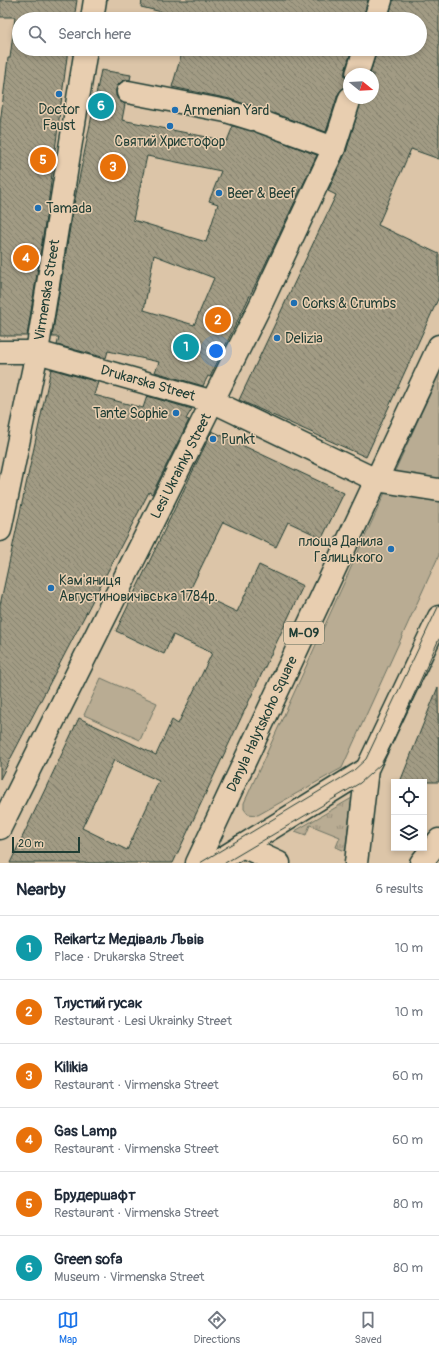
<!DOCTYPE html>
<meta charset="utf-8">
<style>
:root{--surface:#fff;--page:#f2f2f3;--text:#1f2937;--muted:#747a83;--line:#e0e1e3;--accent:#1a73e8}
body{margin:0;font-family:Pangolin,sans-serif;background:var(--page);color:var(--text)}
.controls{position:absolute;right:12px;bottom:12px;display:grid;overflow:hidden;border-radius:0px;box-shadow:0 2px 6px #0003}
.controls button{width:36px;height:36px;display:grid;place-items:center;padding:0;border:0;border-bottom:1px solid var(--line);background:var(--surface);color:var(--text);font:20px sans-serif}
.compass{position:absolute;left:343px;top:68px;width:36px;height:36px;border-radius:50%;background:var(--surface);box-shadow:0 2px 6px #0003;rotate:108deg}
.scale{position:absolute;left:12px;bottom:10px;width:68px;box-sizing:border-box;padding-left:4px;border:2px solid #1f3d34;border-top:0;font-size:11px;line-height:14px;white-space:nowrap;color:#1f3d34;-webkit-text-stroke:3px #e8ceb0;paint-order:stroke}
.you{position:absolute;left:216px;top:351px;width:14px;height:14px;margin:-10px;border:3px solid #fff;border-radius:50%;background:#1a73e8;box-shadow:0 0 0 6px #1a73e833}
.badge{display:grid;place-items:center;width:26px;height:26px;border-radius:50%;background:var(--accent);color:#fff;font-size:13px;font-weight:700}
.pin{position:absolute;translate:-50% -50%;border:2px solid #fff;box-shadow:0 1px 4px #0006}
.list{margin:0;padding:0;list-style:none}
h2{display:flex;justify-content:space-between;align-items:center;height:52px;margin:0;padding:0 16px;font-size:17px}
h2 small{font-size:13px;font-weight:400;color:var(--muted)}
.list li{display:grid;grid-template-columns:26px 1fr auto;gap:12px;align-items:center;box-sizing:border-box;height:64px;padding:0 16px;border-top:1px solid var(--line)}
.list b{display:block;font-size:15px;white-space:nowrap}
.list p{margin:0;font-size:13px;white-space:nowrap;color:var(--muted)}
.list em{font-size:13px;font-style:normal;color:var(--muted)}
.icon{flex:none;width:22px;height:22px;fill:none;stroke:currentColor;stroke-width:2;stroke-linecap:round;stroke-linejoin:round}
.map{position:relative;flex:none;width:439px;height:863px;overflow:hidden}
.search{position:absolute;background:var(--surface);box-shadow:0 2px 6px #0003;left:12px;right:12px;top:12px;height:44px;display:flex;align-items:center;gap:10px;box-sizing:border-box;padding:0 14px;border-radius:22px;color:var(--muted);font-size:15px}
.sheet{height:436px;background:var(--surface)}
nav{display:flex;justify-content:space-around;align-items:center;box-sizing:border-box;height:56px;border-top:1px solid var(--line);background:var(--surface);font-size:11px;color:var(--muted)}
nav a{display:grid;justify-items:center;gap:2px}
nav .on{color:var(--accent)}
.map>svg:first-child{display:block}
</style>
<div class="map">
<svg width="439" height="863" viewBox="0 0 439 863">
<defs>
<pattern id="grass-tufts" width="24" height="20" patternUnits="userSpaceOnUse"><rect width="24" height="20" fill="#b9ac93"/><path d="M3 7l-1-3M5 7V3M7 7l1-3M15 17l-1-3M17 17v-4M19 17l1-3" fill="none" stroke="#968d79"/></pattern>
<pattern id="building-back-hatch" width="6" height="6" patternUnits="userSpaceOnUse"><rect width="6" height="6" fill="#a29b84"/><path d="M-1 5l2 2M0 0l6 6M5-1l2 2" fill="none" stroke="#83806d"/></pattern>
</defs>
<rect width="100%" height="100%" fill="#dcc5a8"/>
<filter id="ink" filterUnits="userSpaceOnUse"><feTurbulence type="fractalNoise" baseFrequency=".025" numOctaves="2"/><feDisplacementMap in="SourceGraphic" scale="8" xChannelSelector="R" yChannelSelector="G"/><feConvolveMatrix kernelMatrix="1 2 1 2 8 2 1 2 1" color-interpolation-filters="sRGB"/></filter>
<g filter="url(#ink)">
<path fill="url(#grass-tufts)" stroke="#6c7464" d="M352,798l-7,53 -9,-4 4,-10 -30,-12 -4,10 -11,-4z"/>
<g fill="#b9ac93" stroke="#6c7464">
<path d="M439,374v181l-97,213 -84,47 -10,-1 -4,-5v-6z"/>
<path d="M101,678l56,25 -17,37 -56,-25z"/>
</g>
<g fill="url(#building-back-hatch)" stroke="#1f3d34" fill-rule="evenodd">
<path d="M0,0h77l-3,19h-55v30h49l-20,156 -21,131h-27v-212l8,-66h2l5,-41h-15z"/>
<path d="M142,0h226l-5,19h-172l-50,-12z"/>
<path d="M393,0h46v159l-28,-10 -33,76 61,29v43l-73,160 -127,-57 97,-205 -8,-4 18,-39 16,-54h11v-24h-3l7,-25h43v-30h-32z"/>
<path d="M183,49h169l-7,22v6l4,9 -7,3 -4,5 -12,38 -96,-33 -58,-12z"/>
<path d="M101,70l30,5 -1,5h-6l-5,4 -3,5v7l4,5 5,3 -3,16 105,21 6,-15 21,5 63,24 -54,114 -53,108 -2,-1 -5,10 -48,-14 4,-10 -51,-11 -2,7 -49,-13 2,-8h-7l21,-128zM147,156l74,15 -12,30 9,3 -12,38 -73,-22zM154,255l60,23 -20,47 -50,-15z"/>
<path d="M51,369l47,13 -4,13 49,13 4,-12 45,13 -6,10 3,1 -37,74 -3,-2 -149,287v-174z"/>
<path d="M212,431l132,62 -22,45 -34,-16 -12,25 -53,-25 -33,68 47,22 22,-47 44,21 -130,277h-163l69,-145 77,37 16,-35 6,4 34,-71 -39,-18 -9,19 -48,-23zM114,760l45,21 -32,69 -45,-22z"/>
<path d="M438,687l1,95h-39z"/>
</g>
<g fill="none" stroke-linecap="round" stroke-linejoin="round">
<g stroke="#1f3d34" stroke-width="25">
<g id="minor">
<path d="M92,19l3,-19"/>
<path d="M375,19l6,-19"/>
<path d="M357,74l8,-25"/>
<path d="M128,92l98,19 26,8"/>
<path d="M262,122l72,26"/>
<path d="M0,352h37l177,50 162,78 63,10"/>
<path d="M0,530l37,-178 49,-303"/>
<path d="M0,828l261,-524 73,-156 16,-50"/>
<path d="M242,846l37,17"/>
<path d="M215,863l152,-94"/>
<path d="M421,863l18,-23"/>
</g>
</g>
<g stroke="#1f3d34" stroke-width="25">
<g id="major">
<path d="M197,863l242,-517"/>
<path d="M356,863l11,-94 72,-152"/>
</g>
</g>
<use href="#minor" stroke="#e8ceb0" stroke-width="22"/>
<use href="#major" stroke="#e8ceb0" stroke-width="22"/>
<g stroke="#1f3d34" stroke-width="1">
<path d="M200,863l153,-92 13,-12 73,-154"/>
<path d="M225,863l135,-80 21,-19 12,-23 46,-102"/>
</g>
</g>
</g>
<g fill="#1f6fb2" stroke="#e8ceb0" stroke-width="1.5">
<circle cx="59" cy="94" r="4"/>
<circle cx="175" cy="110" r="4"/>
<circle cx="170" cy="126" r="4"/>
<circle cx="219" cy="193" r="4"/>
<circle cx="38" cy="208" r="4"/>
<circle cx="294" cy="303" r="4"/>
<circle cx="277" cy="338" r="4"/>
<circle cx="176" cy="413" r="4"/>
<circle cx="213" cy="439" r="4"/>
<circle cx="391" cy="549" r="4"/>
<circle cx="51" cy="588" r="4"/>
</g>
<g text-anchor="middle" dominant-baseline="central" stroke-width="3" stroke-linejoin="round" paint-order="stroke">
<rect fill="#e8ceb0" stroke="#5b6859" stroke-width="1" x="284" y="622" width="40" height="22" rx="3"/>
<g font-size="13" font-weight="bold" fill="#1f3d34">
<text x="304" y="633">М-09</text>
</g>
<g font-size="14" fill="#1f3d34" stroke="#e8ceb0" text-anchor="start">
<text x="59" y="109" text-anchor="middle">Doctor<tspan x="59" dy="16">Faust</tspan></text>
<text x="183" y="110">Armenian Yard</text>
<text x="170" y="141" text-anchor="middle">Святий Христофор</text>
<text x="227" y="193">Beer &amp; Beef</text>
<text x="46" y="208">Tamada</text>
<text x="302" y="303">Corks &amp; Crumbs</text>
<text x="285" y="338">Delizia</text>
<text x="168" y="413" text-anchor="end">Tante Sophie</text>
<text x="221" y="439">Punkt</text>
<text x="383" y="541" text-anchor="end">площа Данила<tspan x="383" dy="16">Галицького</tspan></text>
<text x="59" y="580">Кам'яниця<tspan x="59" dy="16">Августиновичівська 1784р.</tspan></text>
</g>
<g font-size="14" fill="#1f3d34" stroke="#e8ceb0">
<text transform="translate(47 290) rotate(-81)">Virmenska Street</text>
<text transform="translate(148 383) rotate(16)">Drukarska Street</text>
<text transform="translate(181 466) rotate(-63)">Lesi Ukrainky Street</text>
<text transform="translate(262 724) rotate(-65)">Danyla Halytskoho Square</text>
</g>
</g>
</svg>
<div class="controls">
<button><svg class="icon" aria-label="locate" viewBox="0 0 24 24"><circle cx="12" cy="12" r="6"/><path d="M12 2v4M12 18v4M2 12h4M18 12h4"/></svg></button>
<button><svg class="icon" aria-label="layers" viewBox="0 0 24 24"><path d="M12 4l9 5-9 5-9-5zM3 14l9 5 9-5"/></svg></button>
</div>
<svg class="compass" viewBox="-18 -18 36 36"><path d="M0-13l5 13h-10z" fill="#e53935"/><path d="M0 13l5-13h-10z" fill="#747a83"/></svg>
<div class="scale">20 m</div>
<div class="you"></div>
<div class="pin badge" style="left:186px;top:347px;background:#0f9aa8">1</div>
<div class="pin badge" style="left:218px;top:320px;background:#e8710a">2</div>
<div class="pin badge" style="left:113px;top:167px;background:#e8710a">3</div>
<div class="pin badge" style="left:26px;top:258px;background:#e8710a">4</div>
<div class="pin badge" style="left:43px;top:160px;background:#e8710a">5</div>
<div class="pin badge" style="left:101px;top:106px;background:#0f9aa8">6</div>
<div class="search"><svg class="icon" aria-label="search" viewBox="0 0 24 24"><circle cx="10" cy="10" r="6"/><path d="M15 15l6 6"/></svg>Search here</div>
</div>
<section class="sheet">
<h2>Nearby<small>6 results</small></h2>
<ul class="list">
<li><span class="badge" style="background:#0f9aa8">1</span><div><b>Reikartz Медіваль Львів</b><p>Place · Drukarska Street</p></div><em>10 m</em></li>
<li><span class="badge" style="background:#e8710a">2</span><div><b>Тлустий гусак</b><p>Restaurant · Lesi Ukrainky Street</p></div><em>10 m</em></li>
<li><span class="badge" style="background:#e8710a">3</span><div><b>Kilikia</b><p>Restaurant · Virmenska Street</p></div><em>60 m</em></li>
<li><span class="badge" style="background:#e8710a">4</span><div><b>Gas Lamp</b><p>Restaurant · Virmenska Street</p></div><em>60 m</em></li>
<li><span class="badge" style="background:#e8710a">5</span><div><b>Брудершафт</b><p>Restaurant · Virmenska Street</p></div><em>80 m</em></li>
<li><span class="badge" style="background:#0f9aa8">6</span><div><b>Green sofa</b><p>Museum · Virmenska Street</p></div><em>80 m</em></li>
</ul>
</section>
<nav>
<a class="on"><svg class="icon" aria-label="map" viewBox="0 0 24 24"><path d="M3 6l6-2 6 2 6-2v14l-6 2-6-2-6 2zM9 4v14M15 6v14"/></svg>Map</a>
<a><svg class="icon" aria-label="directions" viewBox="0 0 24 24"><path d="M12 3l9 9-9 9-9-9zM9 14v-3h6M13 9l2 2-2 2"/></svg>Directions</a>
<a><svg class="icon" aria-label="saved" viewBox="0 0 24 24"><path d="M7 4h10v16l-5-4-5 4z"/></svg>Saved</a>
</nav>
